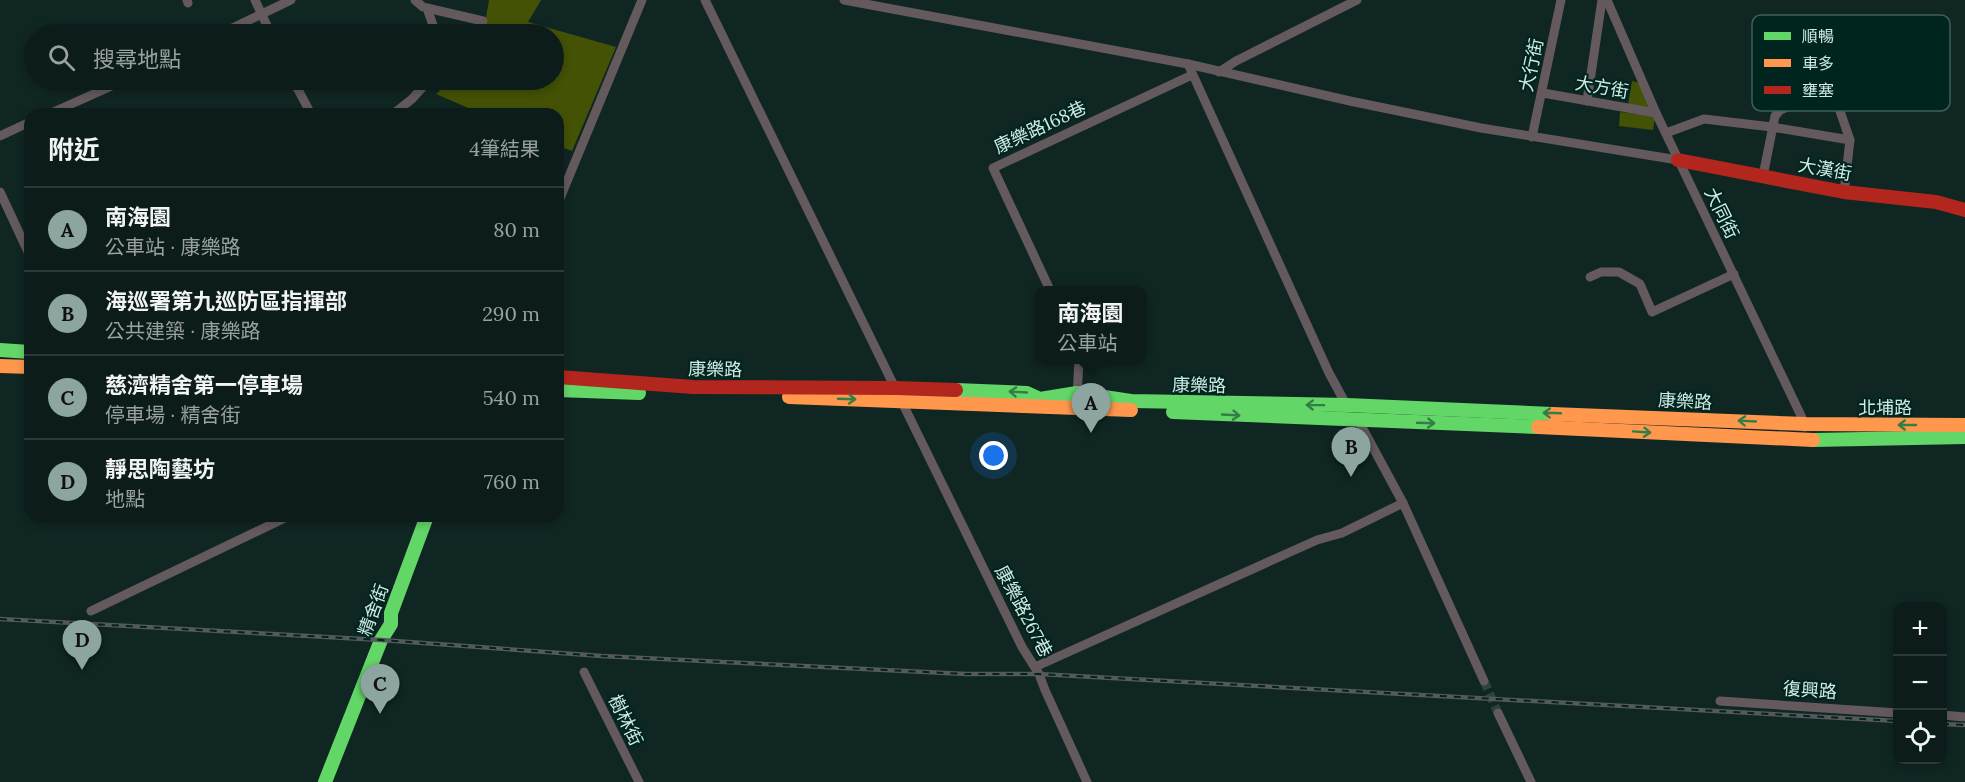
<!DOCTYPE html>
<html lang="zh-TW">
<meta charset="utf-8">
<style>
:root{--surface:#0c1c1a;--page:#152523;--text:#f1f3f6;--muted:#9aa1a2;--line:#2c3a39;--accent:#8da5a0}
body{margin:0;font-family:Lora,"Noto Sans TC",serif;background:var(--page);color:var(--text)}
.controls{position:absolute;right:18px;bottom:18px;display:grid;overflow:hidden;border-radius:12px;box-shadow:0 3px 9px #0003}
.controls button{width:54px;height:54px;display:grid;place-items:center;padding:0;border:0;border-bottom:2px solid var(--line);background:var(--surface);color:var(--text);font:30px sans-serif}
.you{position:absolute;left:994px;top:456px;width:21px;height:21px;margin:-15px;border:4px solid #fff;border-radius:50%;background:#1a73e8;box-shadow:0 0 0 9px #1a73e833}
.badge{display:grid;place-items:center;width:39px;height:39px;border-radius:50%;background:var(--accent);color:#111;font-size:20px;font-weight:700}
.pin{position:absolute;translate:-50% -50px;filter:drop-shadow(0 2px 3px #0008)}
.pin::after{content:'';position:absolute;top:32px;width:21px;height:18px;background:inherit;clip-path:polygon(0 0,100% 0,50% 100%)}
.popup{position:absolute;left:1035px;top:286px;width:111px;height:78px;box-sizing:border-box;display:grid;place-content:center;border-radius:12px;background:var(--surface);filter:drop-shadow(0 2px 4px #0005);font-size:20px;white-space:nowrap;color:var(--muted)}
.popup b{font-size:22px;color:var(--text)}
.popup::after{content:'';position:absolute;left:50%;top:100%;margin-left:-12px;border:12px solid transparent;border-top-color:var(--surface)}
.list{margin:0;padding:0;list-style:none}
h2{display:flex;justify-content:space-between;align-items:center;height:78px;margin:0;padding:0 24px;font-size:26px}
h2 small{font-size:20px;font-weight:400;color:var(--muted)}
.list li{display:grid;grid-template-columns:39px 1fr auto;gap:18px;align-items:center;box-sizing:border-box;height:84px;padding:0 24px;border-top:2px solid var(--line)}
.list b{display:block;font-size:22px;white-space:nowrap}
.list p{margin:0;font-size:20px;white-space:nowrap;color:var(--muted)}
.list em{font-size:20px;font-style:normal;color:var(--muted)}
.icon{flex:none;width:33px;height:33px;fill:none;stroke:currentColor;stroke-width:2;stroke-linecap:round;stroke-linejoin:round}
.map{position:relative;flex:none;width:1965px;height:782px;overflow:hidden}
.search{position:absolute;background:var(--surface);box-shadow:0 3px 9px #0003;left:24px;top:24px;width:540px;height:66px;display:flex;align-items:center;gap:15px;box-sizing:border-box;padding:0 21px;border-radius:33px;color:var(--muted);font-size:22px}
.panel{position:absolute;background:var(--surface);box-shadow:0 3px 9px #0003;left:24px;top:108px;width:540px;height:414px;border-radius:18px}
.map>svg:first-child{display:block}
</style>
<div class="map">
<svg width="1965" height="782" viewBox="0 0 1965 782">
<rect width="100%" height="100%" fill="#102623"/>
<g fill="#435205">
<path d="M489,0h52l-13,22 88,25 -44,104 -14,-5v-32h-76l-46,-20 15,-14h103v-46h-71z"/>
<path d="M1632,81l8,2 11,26 -23,-4z"/>
<path d="M1620,112l35,4 -2,14 -34,-4z"/>
</g>
<g fill="none" stroke-linecap="round" stroke-linejoin="round">
<path stroke="#2d4340" stroke-width="9" stroke-dasharray="9 4.5" stroke-linecap="butt" d="M1484,681l14,32"/>
<g stroke="#645a5e" stroke-width="9">
<path d="M187,0l1,3"/>
<path d="M255,0l16,34"/>
<path d="M415,0l8,7 4,1 9,26"/>
<path d="M705,0l317,647 17,27 6,16 42,92"/>
<path d="M844,0l344,64 162,37 131,27 197,32"/>
<path d="M1607,0l49,113 149,311v3"/>
<path d="M427,8l56,13"/>
<path d="M220,34l71,-34"/>
<path d="M1188,64l141,309 19,35"/>
<path d="M1819,64l12,21 19,55 -6,52"/>
<path d="M1219,72l17,-11 121,-61"/>
<path d="M293,80l18,34"/>
<path d="M1543,93l113,20"/>
<path d="M1587,101l15,-101"/>
<path d="M49,114l76,-34"/>
<path d="M393,114l19,-15 17,-19"/>
<path d="M1666,133l38,-14 68,8 78,13"/>
<path d="M0,136l30,-14"/>
<path d="M1532,137l29,-137"/>
<path d="M1763,176l12,-60 5,-6 45,-19 6,-6"/>
<path d="M0,192l30,64"/>
<path d="M558,203l84,-203"/>
<path d="M1590,277l11,-5h18l21,12 12,28 82,-38"/>
<path d="M1050,290l-57,-122 199,-93"/>
<path d="M1077,396l2,-36"/>
<path d="M1357,418l46,85 81,178"/>
<path d="M91,611l198,-95"/>
<path d="M1035,667l282,-127 25,-7 61,-30"/>
<path d="M584,672l55,110"/>
<path d="M1720,701l178,12"/>
<path d="M1498,713l33,69"/>
<path d="M1942,715l23,2"/>
</g>
<g stroke="#63d668" stroke-width="14">
<path d="M0,350l30,2"/>
<path d="M558,390l81,3"/>
<path d="M956,390l71,3 13,6 37,-6 54,8 216,4 205,9"/>
<path d="M1173,412l365,15"/>
<path d="M1813,440l152,-3"/>
<path d="M325,782l56,-142 10,-16v-11l36,-97"/>
</g>
<g stroke="#ff974d" stroke-width="14">
<path d="M0,366l30,1"/>
<path d="M789,397l342,13"/>
<path d="M1552,414l253,10 160,1"/>
<path d="M1538,427l275,13"/>
</g>
<g stroke="#b3261e" stroke-width="14">
<path d="M1678,160l166,32 92,10 29,8"/>
<path d="M558,377l135,10 203,1 60,2"/>
</g>
<g stroke="#56595a" stroke-width="4.5">
<g id="rail">
<path d="M0,619l381,21 221,16 364,18h73l859,47"/>
<path d="M1942,724l23,1"/>
</g>
</g>
<use href="#rail" stroke="#00251f" stroke-width="2" stroke-dasharray="7" stroke-linecap="butt"/>
</g>
<defs><path id="oneway-shaft" d="M-6 0H5M1.5-3L5.5 0L1.5 3" fill="none" stroke-width="1.6" stroke-linecap="round" stroke-linejoin="round" transform="scale(1.5)"/></defs>
<g stroke="#327e44">
<use href="#oneway-shaft" transform="translate(1018 392) rotate(-177)"/>
<use href="#oneway-shaft" transform="translate(847 399) rotate(2)"/>
<use href="#oneway-shaft" transform="translate(1315 405) rotate(-179)"/>
<use href="#oneway-shaft" transform="translate(1552 413) rotate(-178)"/>
<use href="#oneway-shaft" transform="translate(1231 415) rotate(3)"/>
<use href="#oneway-shaft" transform="translate(1747 421) rotate(-177)"/>
<use href="#oneway-shaft" transform="translate(1426 423) rotate(2)"/>
<use href="#oneway-shaft" transform="translate(1907 425) rotate(-180)"/>
<use href="#oneway-shaft" transform="translate(1642 432) rotate(4)"/>
</g>
<g text-anchor="middle" dominant-baseline="central" stroke-width="4.5" stroke-linejoin="round" paint-order="stroke">
<g font-size="18" fill="#d0eae4" stroke="#00251f">
<text transform="translate(1531 65) rotate(-78)">大行街</text>
<text transform="translate(1602 87) rotate(10)">大方街</text>
<text transform="translate(1040 127) rotate(-25)">康樂路168巷</text>
<text transform="translate(1825 169) rotate(10)">大漢街</text>
<text transform="translate(1722 213) rotate(64)">大同街</text>
<text transform="translate(715 369) rotate(1)">康樂路</text>
<text transform="translate(1199 385) rotate(1)">康樂路</text>
<text transform="translate(1685 401) rotate(3)">康樂路</text>
<text x="1885" y="407">北埔路</text>
<text transform="translate(373 610) rotate(-70)">精舍街</text>
<text transform="translate(1024 611) rotate(62)">康樂路267巷</text>
<text transform="translate(1810 690) rotate(4)">復興路</text>
<text transform="translate(626 720) rotate(64)">樹林街</text>
</g>
</g>
<rect x="1752" y="15" width="198" height="96" rx="9" fill="#00251f" stroke="#3e605a" stroke-width="1.5"/>
<rect x="1764" y="32" width="27" height="8" fill="#63d668"/>
<rect x="1764" y="59" width="27" height="8" fill="#ff974d"/>
<rect x="1764" y="86" width="27" height="8" fill="#b3261e"/>
<g font-size="16" fill="#d0eae4">
<text x="1802" y="42">順暢</text>
<text x="1802" y="69">車多</text>
<text x="1802" y="96">壅塞</text>
</g>
</svg>
<div class="controls">
<button>+</button>
<button>−</button>
<button><svg class="icon" aria-label="locate" viewBox="0 0 24 24"><circle cx="12" cy="12" r="6"/><path d="M12 2v4M12 18v4M2 12h4M18 12h4"/></svg></button>
</div>
<div class="you"></div>
<div class="pin badge" style="left:1091px;top:433px">A</div>
<div class="popup"><b>南海園</b>公車站</div>
<div class="pin badge" style="left:1351px;top:477px">B</div>
<div class="pin badge" style="left:380px;top:714px">C</div>
<div class="pin badge" style="left:82px;top:670px">D</div>
<div class="search"><svg class="icon" aria-label="search" viewBox="0 0 24 24"><circle cx="10" cy="10" r="6"/><path d="M15 15l6 6"/></svg>搜尋地點</div>
<section class="panel">
<h2>附近<small>4筆結果</small></h2>
<ul class="list">
<li><span class="badge">A</span><div><b>南海園</b><p>公車站 · 康樂路</p></div><em>80 m</em></li>
<li><span class="badge">B</span><div><b>海巡署第九巡防區指揮部</b><p>公共建築 · 康樂路</p></div><em>290 m</em></li>
<li><span class="badge">C</span><div><b>慈濟精舍第一停車場</b><p>停車場 · 精舍街</p></div><em>540 m</em></li>
<li><span class="badge">D</span><div><b>靜思陶藝坊</b><p>地點</p></div><em>760 m</em></li>
</ul>
</section>
</div>
